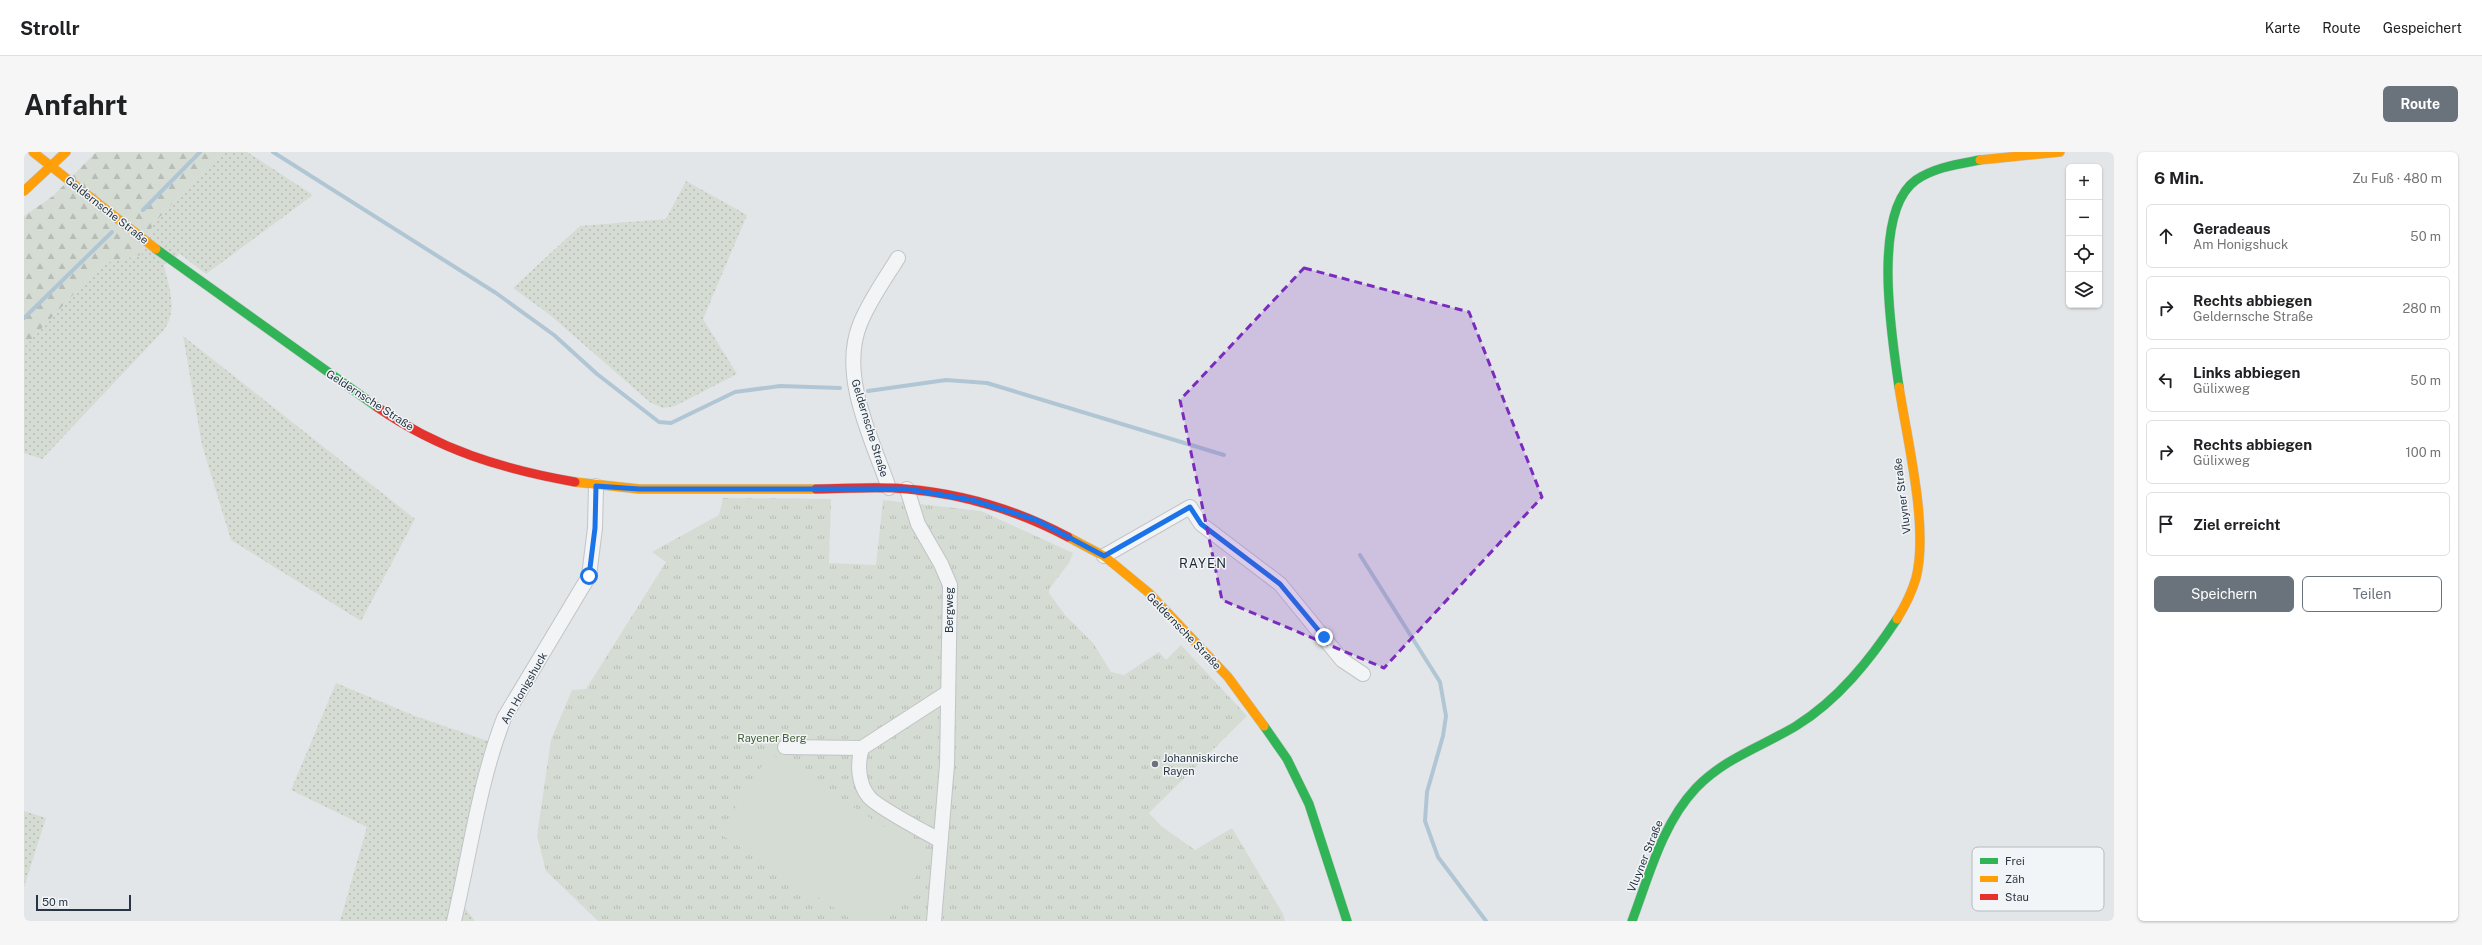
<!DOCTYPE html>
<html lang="de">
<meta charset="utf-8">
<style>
:root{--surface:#fff;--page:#f6f6f6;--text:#202124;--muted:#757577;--line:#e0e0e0;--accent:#6a737c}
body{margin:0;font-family:"Public Sans",sans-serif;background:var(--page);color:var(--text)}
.controls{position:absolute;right:12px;top:12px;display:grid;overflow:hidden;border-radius:6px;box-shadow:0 1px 3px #0004}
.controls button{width:36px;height:36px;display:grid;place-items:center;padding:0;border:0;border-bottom:1px solid var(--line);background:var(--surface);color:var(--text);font:20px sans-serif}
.scale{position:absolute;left:12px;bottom:10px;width:95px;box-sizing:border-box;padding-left:4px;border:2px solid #293542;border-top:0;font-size:11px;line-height:14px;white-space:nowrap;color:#293542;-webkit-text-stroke:3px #f1f5f7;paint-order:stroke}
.stop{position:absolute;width:12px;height:12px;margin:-9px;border:3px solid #1a73e8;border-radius:50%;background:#fff}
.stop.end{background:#1a73e8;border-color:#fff;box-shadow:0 1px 4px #0008}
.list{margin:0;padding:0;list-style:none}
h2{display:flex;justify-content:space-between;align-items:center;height:52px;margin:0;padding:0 16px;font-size:17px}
h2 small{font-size:13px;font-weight:400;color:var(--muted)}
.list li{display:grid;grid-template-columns:26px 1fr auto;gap:12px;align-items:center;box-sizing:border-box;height:64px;margin:0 8px 8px;padding:0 8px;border:1px solid var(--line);border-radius:6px}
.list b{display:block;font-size:15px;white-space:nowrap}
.list p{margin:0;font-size:13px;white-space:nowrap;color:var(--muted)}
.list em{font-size:13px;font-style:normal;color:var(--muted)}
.actions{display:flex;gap:8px;padding:12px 16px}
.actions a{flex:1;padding:9px 0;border:1px solid var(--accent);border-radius:6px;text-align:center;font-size:14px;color:var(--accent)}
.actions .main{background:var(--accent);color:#fff}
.icon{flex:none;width:22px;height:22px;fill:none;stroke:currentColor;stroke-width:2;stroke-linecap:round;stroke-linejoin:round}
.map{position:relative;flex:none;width:2090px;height:769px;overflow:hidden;border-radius:6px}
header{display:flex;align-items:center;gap:24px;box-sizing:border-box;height:56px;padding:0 20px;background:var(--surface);border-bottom:1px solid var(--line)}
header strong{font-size:19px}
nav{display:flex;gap:22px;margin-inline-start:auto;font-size:14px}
.intro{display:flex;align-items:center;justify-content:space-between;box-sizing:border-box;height:96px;padding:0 24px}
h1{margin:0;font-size:28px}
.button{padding:10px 18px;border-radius:6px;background:var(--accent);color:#fff;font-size:14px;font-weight:700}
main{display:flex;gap:24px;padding:0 24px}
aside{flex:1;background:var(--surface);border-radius:6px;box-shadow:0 1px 3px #0004}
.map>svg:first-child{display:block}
</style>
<header>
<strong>Strollr</strong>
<nav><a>Karte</a><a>Route</a><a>Gespeichert</a></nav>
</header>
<div class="intro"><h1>Anfahrt</h1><a class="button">Route</a></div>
<main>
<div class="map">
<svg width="2090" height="769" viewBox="0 0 2090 769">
<defs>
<pattern id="grass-dots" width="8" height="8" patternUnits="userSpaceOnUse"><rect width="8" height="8" fill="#d5dcd3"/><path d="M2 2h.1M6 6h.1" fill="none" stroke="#b7bdb6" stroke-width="1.8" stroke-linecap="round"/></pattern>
<pattern id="forest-firs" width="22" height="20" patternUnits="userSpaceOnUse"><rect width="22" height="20" fill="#d5dcd3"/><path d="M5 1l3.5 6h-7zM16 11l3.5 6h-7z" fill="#b7bdb6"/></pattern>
<pattern id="park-tufts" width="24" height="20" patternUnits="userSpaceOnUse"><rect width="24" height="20" fill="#d5dcd3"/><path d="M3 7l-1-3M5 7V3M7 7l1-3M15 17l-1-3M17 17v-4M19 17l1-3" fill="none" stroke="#b7bdb6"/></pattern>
</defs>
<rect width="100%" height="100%" fill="#e3e6e8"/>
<g fill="url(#grass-dots)">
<path d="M198,0h25l66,43 -107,79 -26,-20 -16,11c5,24 14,44 0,65l-122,129 -18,-6v-106l79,-84 38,-8 12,-31z"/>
<path d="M662,29l61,34 -44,104 34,55 -62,32 -12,2 -12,-5 -101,-88 -37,-27 67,-62 86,-7z"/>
<path d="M159,184l232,183 -54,102 -130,-81 -29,-95z"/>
<path d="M312,531l79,33 73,25 9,26 -7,-3 -31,136 16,21h-135l27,-94 -76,-37z"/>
<path d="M0,659l22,7 -22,69z"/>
</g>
<path fill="url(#forest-firs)" d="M72,0h126l-69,72 -12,31 -38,8 -79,84v-131l29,-20z"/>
<path fill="url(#park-tufts)" d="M699,346l108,1 -2,64 47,2 7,-65 98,11 92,42 -4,10 -20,26v4l16,22 28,28 18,29 13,3 35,-23 7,8 15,-15 66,71 -98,97 12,13 34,24 37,-22 51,86 2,7h-687l-52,-50 -9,-35 14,-96 21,-50 14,-1 80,-127 -14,-10 67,-37z"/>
<path fill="#d5dcd3" d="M746,601l159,103 -42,65h-33l-135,-88z"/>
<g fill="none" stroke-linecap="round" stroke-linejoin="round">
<g stroke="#b1c6d4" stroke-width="4">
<path d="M249,0l223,141 58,42 43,39 62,48 12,1 64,-31 45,-6 60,2"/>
<path d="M119,58l57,-58"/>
<path d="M0,166l88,-86"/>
<path d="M844,239l78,-11 41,3 237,72"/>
<path d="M1336,403l80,127 6,34 -3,20 -16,56 -2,29 13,36 48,64"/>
</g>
<g stroke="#c1c4c6" stroke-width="16">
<g id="street">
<path d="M865,336c-17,-49 -50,-112 -29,-164 9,-23 25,-45 38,-66"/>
<path d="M883,337l11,35 23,40 9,21 -3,180 -13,156"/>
<path d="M1080,404l86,-49 11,17 79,60 62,76 21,14"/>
<path d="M761,595l77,1"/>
<path d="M915,688c-14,-8 -62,-33 -70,-43 -11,-13 -12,-34 -7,-49l85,-55"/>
<path d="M430,769c16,-68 25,-138 50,-203l85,-142 6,-48 1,-42"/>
</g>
</g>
<g stroke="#c1c4c6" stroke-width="10">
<g id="fast">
<path d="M132,97l221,158"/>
<path d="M1875,235c-7,-49 -28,-175 17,-207 19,-13 43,-16 64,-20"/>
<path d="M1240,574l23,33 22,45 38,117"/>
<path d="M1608,769c17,-45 30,-97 64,-133 29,-30 65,-41 100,-62 42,-26 74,-66 101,-107"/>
</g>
</g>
<g stroke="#c1c4c6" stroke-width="10">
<g id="slow">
<path d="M9,0l123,97"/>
<path d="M1956,8l80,-8"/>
<path d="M0,39l42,-39"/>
<path d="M551,330l64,7h177"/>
<path d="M1044,385l36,19 45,37 79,84 36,49"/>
<path d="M1873,467c8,-13 15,-27 19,-41 13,-50 -9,-139 -17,-191"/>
</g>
</g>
<g stroke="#c1c4c6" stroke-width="10">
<g id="jam">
<path d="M353,255c62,43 125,62 198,75"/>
<path d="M792,337c30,0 61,-3 91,0 56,5 112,22 161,48"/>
</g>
</g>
<use href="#street" stroke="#f2f4f5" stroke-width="14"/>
<use href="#fast" stroke="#30b455" stroke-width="9"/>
<use href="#slow" stroke="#ff9f0a" stroke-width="9"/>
<use href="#jam" stroke="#e5322d" stroke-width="9"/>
</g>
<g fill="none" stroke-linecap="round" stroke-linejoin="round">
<path stroke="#1a73e8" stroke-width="5" d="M565,424l6,-48 1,-42 43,3h268l65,11 64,20 68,36 86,-49 11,17 79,60 44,53"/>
</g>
<path fill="#7b2cbf" fill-opacity="0.2" stroke="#7b2cbf" stroke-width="3" stroke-dasharray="8 5" stroke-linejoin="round" d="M1280,116l165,44 73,185 -158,171 -162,-68 -42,-200z"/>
<circle fill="#6a737c" stroke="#f1f5f7" stroke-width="1.5" cx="1131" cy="612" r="4"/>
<g text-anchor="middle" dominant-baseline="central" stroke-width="3" stroke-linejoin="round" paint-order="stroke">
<g font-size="11" fill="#293542" stroke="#f1f5f7">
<text transform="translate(83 58) rotate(38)">Geldernsche Straße</text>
<text transform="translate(346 248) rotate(33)">Geldernsche Straße</text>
<text transform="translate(846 276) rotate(73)">Geldernsche Straße</text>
<text transform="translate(1878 344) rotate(-97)">Vluyner Straße</text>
<text transform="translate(925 458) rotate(-90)">Bergweg</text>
<text transform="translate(1160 479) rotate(46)">Geldernsche Straße</text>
<text transform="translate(500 536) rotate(-60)">Am Honigshuck</text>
<text transform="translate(1621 704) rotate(-68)">Vluyner Straße</text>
</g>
<g font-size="11" fill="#435e36" stroke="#f1f5f7">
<text x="748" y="586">Rayener Berg</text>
</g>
<g font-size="11" fill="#293542" stroke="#f1f5f7" text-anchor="start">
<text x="1139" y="606">Johanniskirche<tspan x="1139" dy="13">Rayen</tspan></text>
</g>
<g font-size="13" letter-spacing="1" fill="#1b2633" stroke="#f1f5f7">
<text x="1179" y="411">RAYEN</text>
</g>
</g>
<rect x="1948" y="695" width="132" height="64" rx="6" fill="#f1f5f7" stroke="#b5bbc1" stroke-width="1"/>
<rect x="1956" y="706" width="18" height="6" fill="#30b455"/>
<rect x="1956" y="724" width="18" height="6" fill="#ff9f0a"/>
<rect x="1956" y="742" width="18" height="6" fill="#e5322d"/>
<g font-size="11" fill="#293542">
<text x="1981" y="713">Frei</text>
<text x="1981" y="731">Zäh</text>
<text x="1981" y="749">Stau</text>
</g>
</svg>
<div class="controls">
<button>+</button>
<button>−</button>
<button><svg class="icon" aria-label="locate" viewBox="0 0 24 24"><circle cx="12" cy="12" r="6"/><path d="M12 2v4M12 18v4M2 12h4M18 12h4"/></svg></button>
<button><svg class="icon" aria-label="layers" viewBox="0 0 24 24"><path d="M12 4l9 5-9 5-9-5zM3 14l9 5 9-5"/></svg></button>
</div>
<div class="scale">50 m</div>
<div class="stop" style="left:565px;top:424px"></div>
<div class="stop end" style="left:1300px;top:485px"></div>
</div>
<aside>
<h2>6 Min.<small>Zu Fuß · 480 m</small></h2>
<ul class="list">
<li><svg class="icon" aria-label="ahead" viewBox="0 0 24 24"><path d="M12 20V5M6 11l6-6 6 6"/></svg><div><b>Geradeaus</b><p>Am Honigshuck</p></div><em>50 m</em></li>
<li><svg class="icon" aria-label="right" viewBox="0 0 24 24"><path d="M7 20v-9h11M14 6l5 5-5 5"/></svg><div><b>Rechts abbiegen</b><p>Geldernsche Straße</p></div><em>280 m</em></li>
<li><svg class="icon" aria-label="left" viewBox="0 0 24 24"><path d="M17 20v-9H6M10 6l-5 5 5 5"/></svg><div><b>Links abbiegen</b><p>Gülixweg</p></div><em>50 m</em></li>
<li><svg class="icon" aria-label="right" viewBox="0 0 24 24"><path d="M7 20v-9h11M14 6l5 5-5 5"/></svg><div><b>Rechts abbiegen</b><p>Gülixweg</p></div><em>100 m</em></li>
<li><svg class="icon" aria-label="arrive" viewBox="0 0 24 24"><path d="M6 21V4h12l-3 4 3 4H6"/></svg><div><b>Ziel erreicht</b></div></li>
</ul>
<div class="actions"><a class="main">Speichern</a><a>Teilen</a></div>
</aside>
</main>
